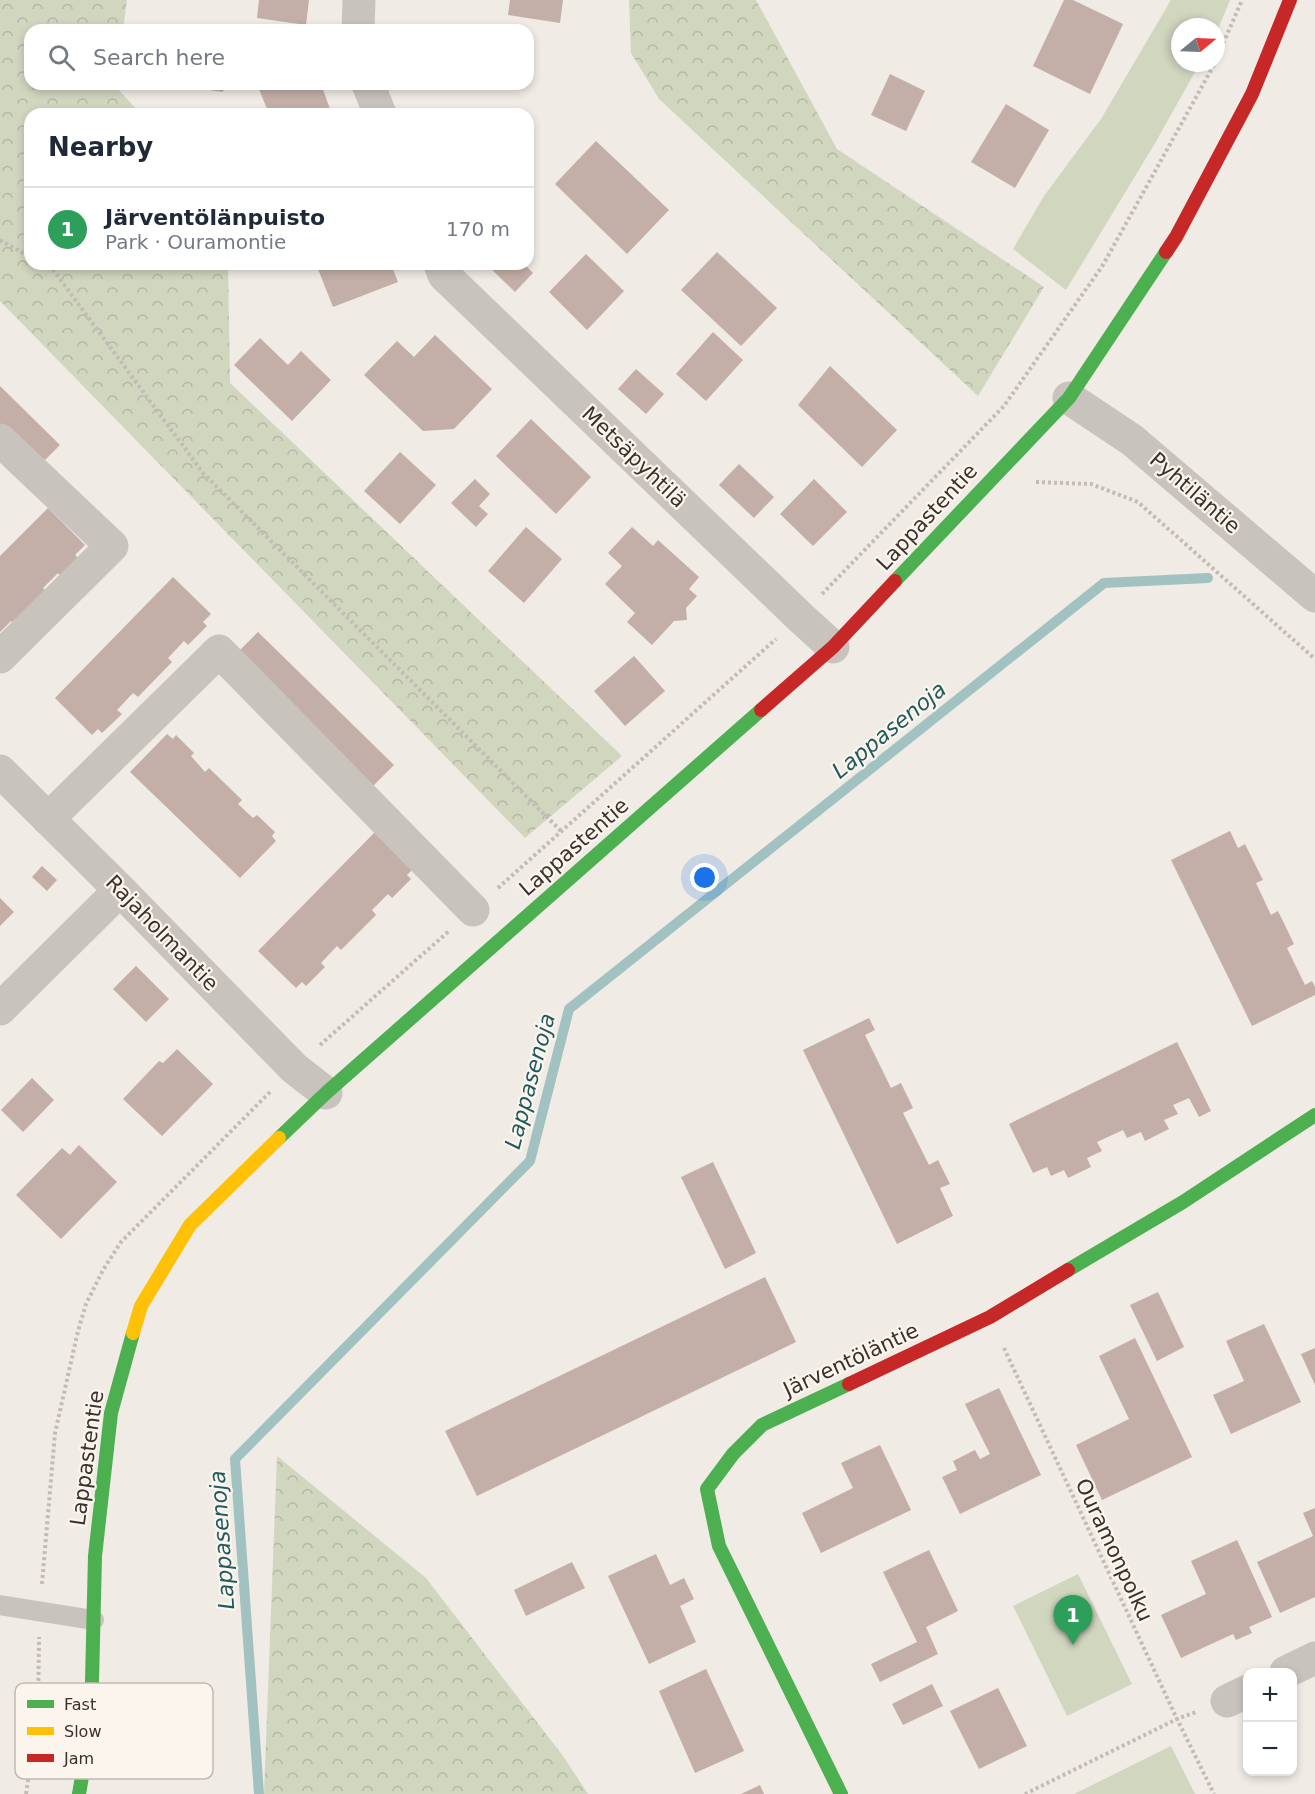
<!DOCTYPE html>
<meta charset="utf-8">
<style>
:root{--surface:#fff;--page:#f2f2f3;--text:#1f2937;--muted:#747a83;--line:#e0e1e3;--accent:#7a716c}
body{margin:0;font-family:"DejaVu Sans",sans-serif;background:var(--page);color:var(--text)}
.controls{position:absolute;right:18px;bottom:18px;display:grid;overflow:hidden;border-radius:12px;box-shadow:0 3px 9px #0003}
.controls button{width:54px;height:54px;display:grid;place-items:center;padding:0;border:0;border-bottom:2px solid var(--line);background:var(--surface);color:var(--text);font:30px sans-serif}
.compass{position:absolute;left:1171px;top:18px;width:54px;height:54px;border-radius:50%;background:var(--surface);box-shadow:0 3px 9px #0003;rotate:71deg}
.you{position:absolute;left:705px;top:878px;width:21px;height:21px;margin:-15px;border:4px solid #fff;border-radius:50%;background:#1a73e8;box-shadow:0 0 0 9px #1a73e833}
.badge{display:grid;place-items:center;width:39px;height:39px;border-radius:50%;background:var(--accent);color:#fff;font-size:20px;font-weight:700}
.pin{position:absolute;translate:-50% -50px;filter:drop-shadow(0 2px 3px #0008)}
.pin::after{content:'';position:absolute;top:32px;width:21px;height:18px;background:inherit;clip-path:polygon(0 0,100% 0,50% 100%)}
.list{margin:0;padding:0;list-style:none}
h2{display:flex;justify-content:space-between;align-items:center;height:78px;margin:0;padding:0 24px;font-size:26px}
h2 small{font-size:20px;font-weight:400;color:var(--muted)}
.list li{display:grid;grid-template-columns:39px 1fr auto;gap:18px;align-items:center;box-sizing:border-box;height:84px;padding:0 24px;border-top:2px solid var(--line)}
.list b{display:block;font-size:22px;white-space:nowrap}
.list p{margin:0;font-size:20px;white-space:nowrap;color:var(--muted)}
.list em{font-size:20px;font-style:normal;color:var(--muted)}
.icon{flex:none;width:33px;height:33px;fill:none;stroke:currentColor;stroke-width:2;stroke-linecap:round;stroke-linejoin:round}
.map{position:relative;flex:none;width:1315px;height:1794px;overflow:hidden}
.search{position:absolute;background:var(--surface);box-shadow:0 3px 9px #0003;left:24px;top:24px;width:510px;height:66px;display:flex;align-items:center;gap:15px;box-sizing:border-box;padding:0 21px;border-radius:18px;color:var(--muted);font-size:22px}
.panel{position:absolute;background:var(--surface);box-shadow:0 3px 9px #0003;left:24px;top:108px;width:510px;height:162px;border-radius:18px}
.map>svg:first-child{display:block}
</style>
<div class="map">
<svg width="1315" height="1794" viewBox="0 0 1315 1794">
<defs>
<pattern id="forest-crowns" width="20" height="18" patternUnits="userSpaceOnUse" patternTransform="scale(1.5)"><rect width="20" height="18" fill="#d1d6bf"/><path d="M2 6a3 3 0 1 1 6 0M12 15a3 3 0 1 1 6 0" fill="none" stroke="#b4b8a4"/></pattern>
</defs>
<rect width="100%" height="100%" fill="#f0ebe5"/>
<g fill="#d1d6bf">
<path d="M1171,0h59l-14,34v-7h-36v36h20l-46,82 -88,145 -53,-41 31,-53 57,-77z"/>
<path d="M1078,1574l54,110 -65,32 -54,-110z"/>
<path d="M1171,1746l24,48h-121z"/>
</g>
<g fill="url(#forest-crowns)">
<path d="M0,0h127l-4,30h-93v54h86l-1,2 26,28h-111v150h198l2,119 392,373 -97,82 -525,-537z"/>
<path d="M629,0h127l81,149 207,138 -66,109 -319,-297 -28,-46z"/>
<path d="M277,1456l149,122 137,178 25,38h-324z"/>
</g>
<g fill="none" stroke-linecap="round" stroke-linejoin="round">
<path stroke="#a1c2c1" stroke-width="10" d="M259,1794l-24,-335 295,-298 39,-152 535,-426 104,-5"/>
</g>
<g fill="#c3afa7">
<path d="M259,0h50l-3,25 -49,-7z"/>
<path d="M510,0h53l-3,23 -52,-8z"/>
<path d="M1064,0h9l50,24 -33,70 -57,-28z"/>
<path d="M890,74l35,17 -19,40 -35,-16z"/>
<path d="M170,84h54l-1,8z"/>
<path d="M257,84h64l9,25 -12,5h-49z"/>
<path d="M1006,104l43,26 -34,58 -44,-26z"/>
<path d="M596,141l73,69 -42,44 -72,-70z"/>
<path d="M717,252l60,56 -36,38 -60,-56z"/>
<path d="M586,254l38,37 -37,39 -38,-38z"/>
<path d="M316,264h75l7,18 -65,25z"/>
<path d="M486,264h38l9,9 -18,19z"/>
<path d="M713,332l30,28 -37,41 -30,-27z"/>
<path d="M435,335l57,54 -38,40 -31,2 -59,-56 33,-34 17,16z"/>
<path d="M260,338l28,27 13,-14 30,29 -39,41 -58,-56z"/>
<path d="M830,366l67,64 -35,37 -64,-62z"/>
<path d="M636,369l28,25 -18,20 -28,-25z"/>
<path d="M0,386l60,59 -21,21 -39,-38z"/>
<path d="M531,419l60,58 -35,37 -60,-58z"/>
<path d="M400,452l36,33 -36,39 -36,-33z"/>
<path d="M739,464l35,33 -20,21 -35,-33z"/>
<path d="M475,479l15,15 -11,12 9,8 -12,13 -25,-24z"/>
<path d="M814,479l33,33 -34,34 -33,-32z"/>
<path d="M48,508l37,37 -10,10 4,4 -18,18 -3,-4 -15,15 4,4 -32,32 -4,-3 -11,11v-76z"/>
<path d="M526,527l36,32 -38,44 -36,-32z"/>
<path d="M632,527l21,19 5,-6 41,37 -10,12 8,7 -11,12 1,12 -13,1 -22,24 -25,-23 8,-9 -30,-29 17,-18 -14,-13z"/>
<path d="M173,577l38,37 -8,8 4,4 -19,19 -4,-4 -16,17 4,4 -34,35 -5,-4 -16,17 5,4 -20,19 -4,-4 -6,6 -37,-37z"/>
<path d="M258,632l136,133 -21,21 -136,-133z"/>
<path d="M634,656l31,35 -40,35 -31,-35z"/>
<path d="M167,734l6,5 3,-4 18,18 -3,3 14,16 4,-4 33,32 -4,4 15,14 4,-3 18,17 -3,4 4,5 -36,37 -110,-106z"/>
<path d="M377,830l38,37 -8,8 4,4 -19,19 -4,-4 -16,16 4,5 -35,35 -4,-4 -16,17 4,4 -19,19 -4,-4 -6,6 -38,-37z"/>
<path d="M1230,831l8,17 7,-4 18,36 -7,3 15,32 7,-4 16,33 -7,4 18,37 7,-4 3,6v8l-63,31 -81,-166z"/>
<path d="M42,866l15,14 -10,11 -15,-14z"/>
<path d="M0,898l14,14 -14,14z"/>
<path d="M136,966l33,33 -23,23 -33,-33z"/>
<path d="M869,1018l6,12 -10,5 26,53 10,-5 12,25 -10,5 26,52 9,-5 12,24 -10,4 13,28 -56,28 -94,-194z"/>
<path d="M1177,1042l34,69 -12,6 -10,-19 -16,7 5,9 -14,6 5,9 -24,12 -4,-9 -14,6 -4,-8 -26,12 5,9 -15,7 4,9 -23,11 -4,-8 -13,6 -4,-9 -14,6 -24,-49z"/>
<path d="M177,1049l36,35 -51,52 -39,-37 36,-38 4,2z"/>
<path d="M32,1078l22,22 -31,32 -22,-22z"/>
<path d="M79,1145l38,37 -56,57 -45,-44 46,-47 8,7z"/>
<path d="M713,1162l43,91 -31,16 -44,-92z"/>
<path d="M765,1277l31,65 -319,154 -32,-65z"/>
<path d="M1158,1292l26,55 -27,14 -27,-56z"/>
<path d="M1264,1324l37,78 -70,32 -18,-39 31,-14 -18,-40z"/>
<path d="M1135,1338l57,119 -90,43 -26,-55 53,-26 -30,-63z"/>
<path d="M1315,1348v37l-14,-31z"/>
<path d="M999,1388l42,87 -81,39 -18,-37 15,-7 -4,-9 22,-11 5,9 10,-5 -25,-50z"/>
<path d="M880,1445l31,65 -90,43 -19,-40 51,-25 -12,-25z"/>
<path d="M1315,1508v89l-35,16 -23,-51 56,-26 -10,-23z"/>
<path d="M1237,1540l35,77 -23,10 3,6 -16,7 -3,-6 -52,24 -20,-43 45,-21 -15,-33z"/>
<path d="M929,1550l29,61 -32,16 12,27 -58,28 -9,-18 46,-22 -34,-70z"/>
<path d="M656,1554l14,31 14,-7 10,21 -14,7 16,36 -47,22 -41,-88z"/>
<path d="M572,1562l13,26 -59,28 -12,-26z"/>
<path d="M706,1669l38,82 -49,22 -36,-82z"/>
<path d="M932,1684l11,22 -40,19 -11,-21z"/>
<path d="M998,1688l29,58 -48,23 -29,-58z"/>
<path d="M760,1785l4,9h-23z"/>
</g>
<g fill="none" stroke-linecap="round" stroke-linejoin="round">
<g stroke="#c2bbb6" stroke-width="4" stroke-dasharray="3 3" stroke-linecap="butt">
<path d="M1216,60l26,-60"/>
<path d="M0,240l30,17"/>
<path d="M42,264l12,7 149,202 358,358"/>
<path d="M1036,482l55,2 47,18 177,157"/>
<path d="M822,594l182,-188 99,-141 112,-202"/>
<path d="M498,888l278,-249"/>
<path d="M320,1045l129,-114"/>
<path d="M1004,1348l173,371 37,75"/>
<path d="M42,1584l13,-151 23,-102 8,-27 17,-34 18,-28 150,-151"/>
<path d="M26,1794l12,-81 1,-76"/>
<path d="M1025,1794l152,-75 19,-7"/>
</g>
<path stroke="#c9c3be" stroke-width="20" d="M0,1605l94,15"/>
<g stroke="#c9c3be" stroke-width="33">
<path d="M358,30l1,-30"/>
<path d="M368,84l12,30"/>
<path d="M440,264l4,11 356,342 33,30"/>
<path d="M1069,398l63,42 183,156"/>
<path d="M0,440l112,106 -112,111"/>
<path d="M0,771l120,119 174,178 32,25"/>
<path d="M48,819l171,-168 254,259"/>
<path d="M0,1009l120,-119"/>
<path d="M1286,1672l29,-14"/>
<path d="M1227,1701l21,-10"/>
</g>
<g stroke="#4caf50" stroke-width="14">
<path d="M895,581l174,-183 97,-146"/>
<path d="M279,1138l47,-45 435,-383"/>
<path d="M1068,1270l115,-68 132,-87"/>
<path d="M79,1794l12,-70 4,-168 16,-143 22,-80"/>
<path d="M841,1794l-122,-248 -12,-57 26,-35 29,-29 87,-41"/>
</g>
<path stroke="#ffc107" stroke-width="14" d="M133,1333l8,-27 49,-81 89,-87"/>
<g stroke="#c62828" stroke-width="14">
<path d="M1166,252l10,-15 76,-143 38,-94"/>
<path d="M761,710l72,-63 62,-66"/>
<path d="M849,1384l141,-67 78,-47"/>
</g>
</g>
<g text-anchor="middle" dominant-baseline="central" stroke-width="4.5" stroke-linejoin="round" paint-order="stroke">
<g font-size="21" fill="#3b302b" stroke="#fbf5ee">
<text transform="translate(634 457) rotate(44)">Metsäpyhtilä</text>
<text transform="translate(1195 493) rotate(41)">Pyhtiläntie</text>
<text transform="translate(927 517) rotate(-47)">Lappastentie</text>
<text transform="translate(574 847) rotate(-41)">Lappastentie</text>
<text transform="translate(162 933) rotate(46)">Rajaholmantie</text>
<text transform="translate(851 1360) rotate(-25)">Järventöläntie</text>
<text transform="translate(87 1458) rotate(-82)">Lappastentie</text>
<text transform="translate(1114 1550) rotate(65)">Ouramonpolku</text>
</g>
<g font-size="22" font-style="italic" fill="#1f5a5e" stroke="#fbf5ee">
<text transform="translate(889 730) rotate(-39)">Lappasenoja</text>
<text transform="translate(530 1081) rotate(-75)">Lappasenoja</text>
<text transform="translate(222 1540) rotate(-94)">Lappasenoja</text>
</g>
</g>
<rect x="15" y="1683" width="198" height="96" rx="9" fill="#fbf5ee" stroke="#c1bab4" stroke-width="1.5"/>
<rect x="27" y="1700" width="27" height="8" fill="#4caf50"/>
<rect x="27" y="1727" width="27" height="8" fill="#ffc107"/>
<rect x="27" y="1754" width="27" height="8" fill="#c62828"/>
<g font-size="16" fill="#3b302b">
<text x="64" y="1710">Fast</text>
<text x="64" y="1737">Slow</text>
<text x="64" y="1764">Jam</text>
</g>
</svg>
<div class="controls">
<button>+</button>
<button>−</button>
</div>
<svg class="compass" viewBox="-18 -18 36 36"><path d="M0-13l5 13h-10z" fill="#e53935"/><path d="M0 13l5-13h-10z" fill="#747a83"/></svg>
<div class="you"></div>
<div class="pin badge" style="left:1073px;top:1645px;background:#2e9e5b">1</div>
<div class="search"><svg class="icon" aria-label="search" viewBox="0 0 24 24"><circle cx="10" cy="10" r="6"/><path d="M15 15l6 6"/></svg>Search here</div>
<section class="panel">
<h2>Nearby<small></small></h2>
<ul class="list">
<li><span class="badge" style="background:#2e9e5b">1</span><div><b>Järventölänpuisto</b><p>Park · Ouramontie</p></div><em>170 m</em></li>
</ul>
</section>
</div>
